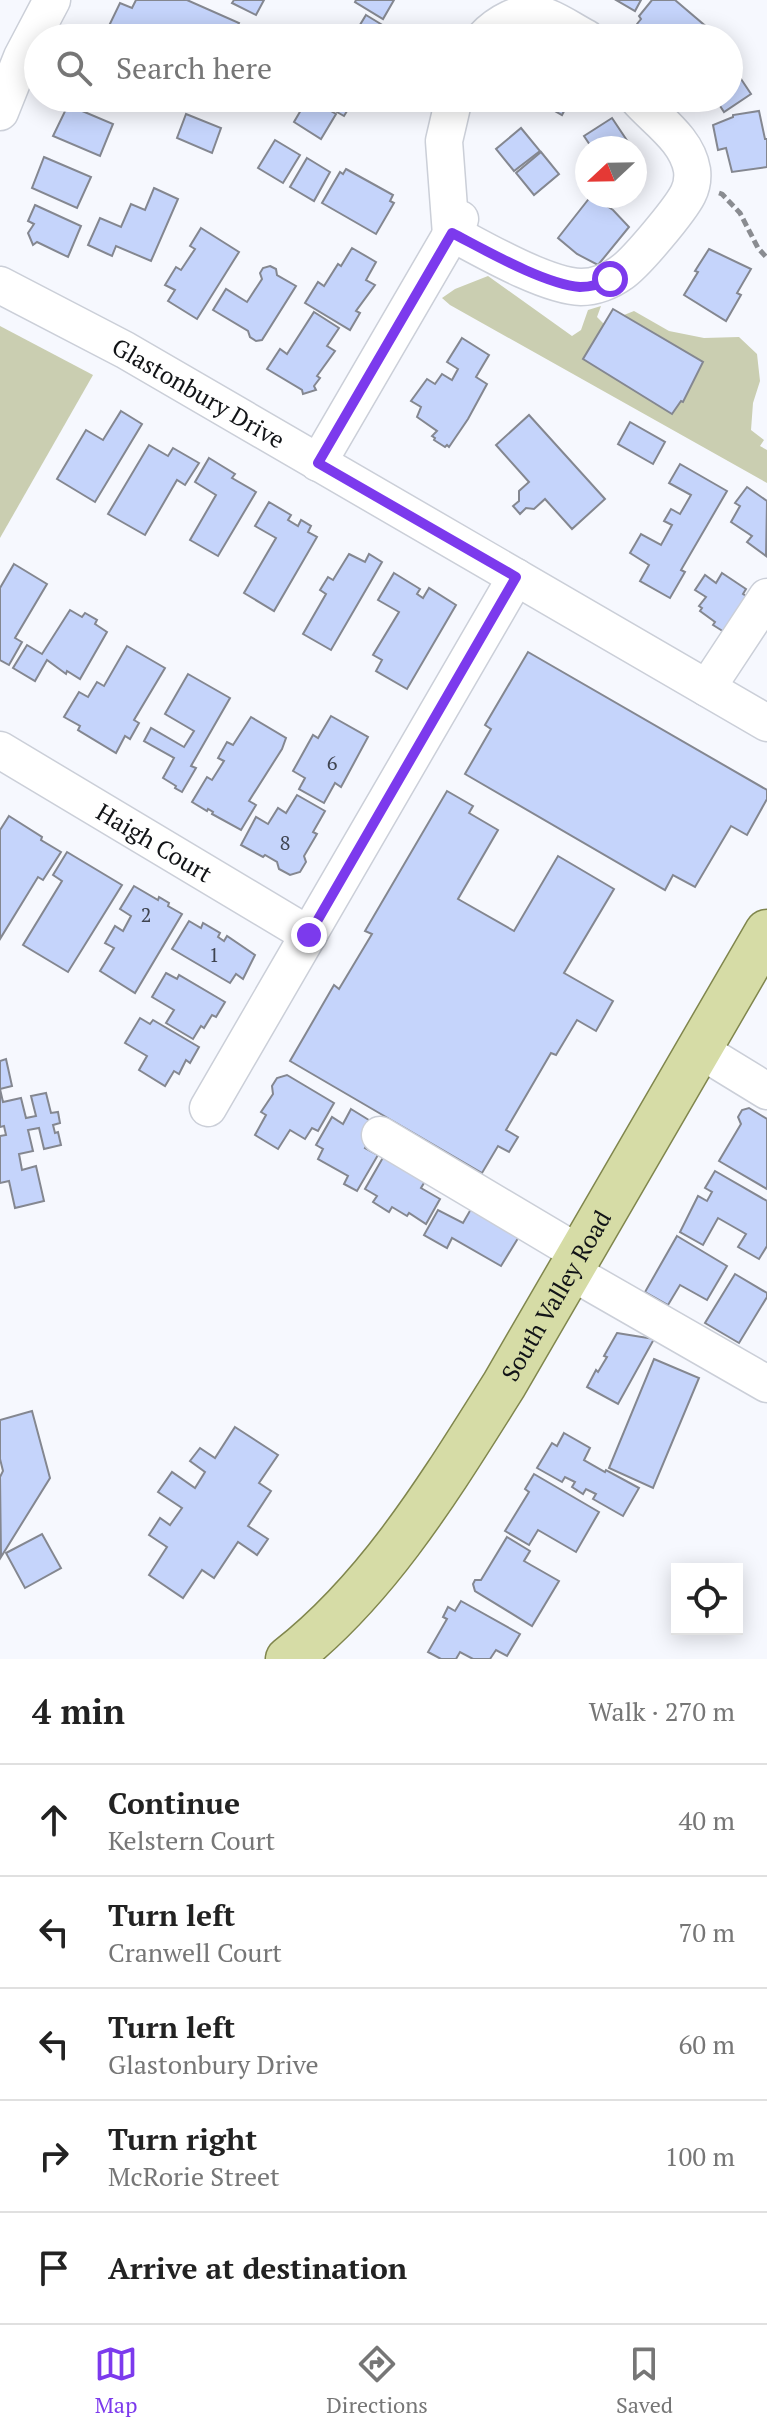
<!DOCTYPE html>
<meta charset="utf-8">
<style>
:root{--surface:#fff;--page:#f6f6f6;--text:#222;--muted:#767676;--line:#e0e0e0;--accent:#7c3aed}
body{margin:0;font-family:"PT Serif",serif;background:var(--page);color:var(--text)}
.controls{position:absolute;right:24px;bottom:24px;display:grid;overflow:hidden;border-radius:0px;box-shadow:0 4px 20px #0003}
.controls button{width:72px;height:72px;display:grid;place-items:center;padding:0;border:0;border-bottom:2px solid var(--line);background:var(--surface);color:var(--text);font:40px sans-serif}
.compass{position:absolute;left:575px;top:136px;width:72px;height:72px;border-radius:50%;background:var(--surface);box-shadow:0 4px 20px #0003;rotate:248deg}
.stop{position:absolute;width:24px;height:24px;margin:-18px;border:6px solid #7c3aed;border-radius:50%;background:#fff}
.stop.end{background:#7c3aed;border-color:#fff;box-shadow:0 2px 8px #0008}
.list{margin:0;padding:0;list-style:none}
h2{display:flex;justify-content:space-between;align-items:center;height:104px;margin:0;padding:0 32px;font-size:34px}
h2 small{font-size:26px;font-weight:400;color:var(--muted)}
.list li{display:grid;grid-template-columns:52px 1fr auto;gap:24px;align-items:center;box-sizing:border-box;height:112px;padding:0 32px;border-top:2px solid var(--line)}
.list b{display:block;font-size:30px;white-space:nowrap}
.list p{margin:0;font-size:26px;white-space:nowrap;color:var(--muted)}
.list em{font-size:26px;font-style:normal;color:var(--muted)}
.icon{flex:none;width:44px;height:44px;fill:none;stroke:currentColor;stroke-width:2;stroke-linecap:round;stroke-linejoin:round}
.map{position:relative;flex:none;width:767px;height:1659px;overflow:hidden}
.search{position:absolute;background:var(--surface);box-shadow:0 4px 20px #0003;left:24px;right:24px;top:24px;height:88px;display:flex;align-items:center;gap:20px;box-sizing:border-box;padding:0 28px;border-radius:44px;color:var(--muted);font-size:30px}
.sheet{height:664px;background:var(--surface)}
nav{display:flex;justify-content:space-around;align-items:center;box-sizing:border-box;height:112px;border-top:2px solid var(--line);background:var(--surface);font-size:22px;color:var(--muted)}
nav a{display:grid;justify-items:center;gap:4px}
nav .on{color:var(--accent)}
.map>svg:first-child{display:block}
</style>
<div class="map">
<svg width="767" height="1659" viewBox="0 0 767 1659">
<rect width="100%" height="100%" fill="#f6f8fe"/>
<g fill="#caceb1">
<path d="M488,276l84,60 9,-6 7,-20 13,-4 -4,11 7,7 -21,35 89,55 9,-13 2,1 20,-40 -79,-47 10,-4 35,20 35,7 35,-1 18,17 3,27 -7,22 -2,27 13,10 -4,6 7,4v33l-317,-178 -8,-7 13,-9z"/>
<path d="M0,326l93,49 -93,163z"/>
</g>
<g fill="#c5d4fb" stroke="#848790" stroke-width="2">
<path d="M136,0h51l52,23 -7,15h-67l-21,-10 -4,10h-21l-13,-6 14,-29 12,5z"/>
<path d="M234,0h30l-8,15 -24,-12z"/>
<path d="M356,0h38l-11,19 -28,-17z"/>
<path d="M616,0h25l-6,11z"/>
<path d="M652,0h23l34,29 -7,9h-48l-17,-14 4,-5 -2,-3z"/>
<path d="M366,15l36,22 -1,1h-49z"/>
<path d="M735,70l16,24 -27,18 -9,-14h14v-24z"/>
<path d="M78,98h28l-5,11z"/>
<path d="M308,98l28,16 -15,25 -27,-17z"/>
<path d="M317,98h38l-11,18 -28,-16z"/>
<path d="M532,98h39l-9,17z"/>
<path d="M68,105l45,19 -13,32 -47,-20z"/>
<path d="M759,111l6,28h2v28l-35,5 -6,-24 -8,2 -5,-25 20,-8v-2z"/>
<path d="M186,114l35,14 -9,25 -35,-15z"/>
<path d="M612,118l16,24 -9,6h-27l-8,-12z"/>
<path d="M521,128l19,23 -26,20 -18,-22z"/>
<path d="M275,140l25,15 -17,28 -25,-15z"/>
<path d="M541,152l18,22 -25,21 -18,-22z"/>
<path d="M635,154l8,13 -8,6z"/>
<path d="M44,157l47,20 -14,31 -45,-20z"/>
<path d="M307,158l23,14 -16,29 -24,-14z"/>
<path d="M346,169l47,26 -3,6 4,2 -18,31 -54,-31 18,-31 3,2z"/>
<path d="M154,188l24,11 -27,62 -35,-15 -4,10 -24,-11 12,-27 21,9 10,-23 14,6z"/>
<path d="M591,196l22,14 16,17 -31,38 -21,-11 -19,-16z"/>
<path d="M35,205l46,21 -13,31 -31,-15 -4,3 -5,-12 6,-9 -6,-3z"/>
<path d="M201,228l38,24 -42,67 -29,-18 7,-11 -10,-5 11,-18 5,3 14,-21 -5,-3z"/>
<path d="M352,248l24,14 -10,18 9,5 -19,26 4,2 -10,17 -45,-27 13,-21 6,4 14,-22 3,2z"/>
<path d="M709,249l42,20 -14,24 4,2 -15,26 -42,-26 14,-23 -3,-1z"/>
<path d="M270,266l6,3 1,6 19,11 -34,54 -6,1 -6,-4 -2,-6 -35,-21 13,-21 21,13 15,-23 -2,-6 3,-5z"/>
<path d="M613,309l90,53 -20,40 -2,-1 -9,13 -89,-55z"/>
<path d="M314,312l25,16 -12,18 8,5 -18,25 3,2 -6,8 2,4 -13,4 -1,-4 -35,-21 13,-20 7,5z"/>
<path d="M462,338l27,17 -13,22 11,7 -19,35 -19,28 -2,-2 -2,2 -11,-7 1,-2 -3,-2 5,-5 -20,-14 4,-10 -10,-6 16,-22 8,5 7,-10 10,6 6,-11 -11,-7z"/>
<path d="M121,411l21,13 -47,78 -38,-23 29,-49 17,10z"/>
<path d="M529,415l76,84 -33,30 -27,-30 -11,10 -8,-1 -6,6 -7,-8 6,-5v-10l10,-9 -33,-37z"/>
<path d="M630,422l35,20 -12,22 -35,-20z"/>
<path d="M149,445l19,11 5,-8 26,15 -14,22 -8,-5 -32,55 -37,-21z"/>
<path d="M209,458l26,16 -3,4 24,14 -38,64 -28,-16 26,-45 -21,-13z"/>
<path d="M680,464l47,27 -46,79 4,2 -15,26 -30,-17 9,-16 -19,-12 11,-19 20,11 11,-20 -8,-4 7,-12 9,5 11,-19 -22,-12z"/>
<path d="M747,487l20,14 -1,55 -19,-14 5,-6 -21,-14 9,-16 -5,-3z"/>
<path d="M269,502l22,13 -3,5 10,6 3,-6 10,6 -3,6 9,5 -43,74 -30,-18 32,-55 -21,-12z"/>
<path d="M349,554l16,8 4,-8 13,8 -51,88 -28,-16 23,-40 -6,-4 8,-13 5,3z"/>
<path d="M14,564l33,20 -32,54 7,4 -13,23 -9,-5v-72z"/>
<path d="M394,573l26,16 -3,5 6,4 6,-10 27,17 -49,84 -31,-18 6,-11 -9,-5 26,-43 -21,-12z"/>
<path d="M722,573l24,16 -3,5 9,6 -23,35 -16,-10 2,-3 -15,-11 2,-3 -3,-2 7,-9 -11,-7 10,-15 11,8z"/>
<path d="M70,610l12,7 3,-4 12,7 -2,4 12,8 -27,47 -13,-8 -1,3 -19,-14 -12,21 -22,-13 14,-23 15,9z"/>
<path d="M127,646l38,22 -31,52 5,3 -9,16 -5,-3 -9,17 -38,-23 2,-4 -16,-9 15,-25 9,5 9,-15 7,4z"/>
<path d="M528,652l239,138v9l-20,36 -16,-9 -36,61 -22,-12 -8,15 -200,-116 26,-45 -6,-4z"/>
<path d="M188,674l42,24 -39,68 5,2 -14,24 -7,-4 1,-2 -13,-8 11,-20 -30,-17 7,-13 33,19 10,-16 -29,-17z"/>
<path d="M331,716l37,21 -27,50 -6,-4 -11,20 -25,-14 6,-11 -12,-7 20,-36 5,3z"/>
<path d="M251,717l35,21 -4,11 -33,52 7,4 -15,25 -29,-16 1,-2 -5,-3 -1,2 -15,-9 15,-25 5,3 12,-19 -6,-3 9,-16 6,3z"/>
<path d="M447,791l26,15 -4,7 29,17 -40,69 56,32 44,-75 56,33 -50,84 49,28 -17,30 -19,-11 -21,35 -5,-2 -45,77 12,7 -9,15 -11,-6 -16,27 -192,-112 44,-76 5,4 33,-55 -7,-3z"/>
<path d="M297,795l28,16 -12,21 4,2 -13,22 2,6 -6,10 -10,3 -11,-6 -2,-7 -12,-7 -2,2 -22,-12 15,-28 12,7 10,-16 8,5z"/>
<path d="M9,816l33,21 -1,3 20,12 -18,28 -5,-3 -38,62v-109z"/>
<path d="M67,852l55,33 -54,87 -45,-27 39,-64 -9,-6z"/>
<path d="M134,886l24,14 1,-3 10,6 -1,3 14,8 -47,79 -35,-22 14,-23 -9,-5 10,-17 8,5 8,-15 -11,-7z"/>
<path d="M189,921l12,7 2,-5 17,10 -2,4 6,4 3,-5 28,19 -12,24 -7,-5 -6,9 -58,-34z"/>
<path d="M166,973l11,6 2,-4 46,27 -9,15 -4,-2 -8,13 -3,-2 -8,13 -27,-16 8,-13 -22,-13z"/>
<path d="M140,1018l10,6 3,-4 46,27 -9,16 -4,-3 -7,14 -5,-3 -9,15 -26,-16 8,-14 -22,-13z"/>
<path d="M6,1059l6,27 -12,3v-28z"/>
<path d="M287,1075l47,28 -16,28 -6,-3 -7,11 -15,-9 -12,19 -23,-14 11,-20 -5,-3 12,-18 -1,-8 5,-8z"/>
<path d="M0,1089l3,13 18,-4 5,20 10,-2 -5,-20 15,-3 5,20 7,-1 2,11 -7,2 2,8 3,-1 3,13 -17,4 -5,-21 -11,2 5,21 -14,3 3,16 14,-4 8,35 -29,7 -6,-27 -9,2v-47l6,-1 -2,-9 -4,1z"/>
<path d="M749,1108l18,11v70l-48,-28 22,-37 -3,-7 4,-7z"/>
<path d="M351,1109l26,16 -12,23 13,7 -21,36 -13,-7 4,-8 -30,-17 5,-10 -7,-4 16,-28 11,7z"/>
<path d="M385,1154l42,24 -6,10 19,11 -14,25 -17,-11 -2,3 -15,-9 -3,5 -16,-10 4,-6 -12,-7z"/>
<path d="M715,1171l52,30v45l-8,13 -21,-12 8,-13 -28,-16 -15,27 -23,-13 18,-36 9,5 5,-9 -7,-4z"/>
<path d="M475,1202l48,28 -22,36 -49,-28 -5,10 -23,-13 14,-25 25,13z"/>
<path d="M677,1236l50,30 -20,34 -27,-15 -12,20 -23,-13z"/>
<path d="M735,1274l32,19v4l-28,46 -34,-20z"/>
<path d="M617,1333l37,6 -36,65 -31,-17 9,-17 2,2 9,-15 -3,-1z"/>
<path d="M654,1359l45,19 -46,110 -44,-20z"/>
<path d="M32,1411l18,67 -49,79 -1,-80 3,-6 -3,-12v-39z"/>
<path d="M235,1427l43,28 -19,28 12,8 -23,35 20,13 -11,16 -19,-13 -24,36 -12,-8 -19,28 -34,-23 18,-28 -18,-12 11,-17 10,7 12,-17 -24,-16 14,-20 23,16 10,-16 -15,-11 10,-13 15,10z"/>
<path d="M564,1433l26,15 -6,12 21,12 1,-2 33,18 -16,28 -30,-17 3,-5 -10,-5 -3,5 -11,-7 3,-5 -10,-5 -3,5 -25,-14 15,-25 5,3z"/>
<path d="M534,1474l65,38 -23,40 -38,-22 -9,15 -24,-14 24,-39 -4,-3z"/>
<path d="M42,1534l19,34 -36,20 -19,-35z"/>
<path d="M507,1537l23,14 -6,10 35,20 -27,45 -57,-35 -2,-7 2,-4h6z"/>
<path d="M461,1601l59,33 -13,22 -11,-6 -6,9h-17l-13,-7 -4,7h-15l-13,-7 19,-33 -4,-2 5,-10 7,4z"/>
</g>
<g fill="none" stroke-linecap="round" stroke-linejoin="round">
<g stroke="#cbcfd8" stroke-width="39">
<g id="minor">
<path d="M484,38c13,-14 37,-29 57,-23 15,4 31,16 45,23"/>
<path d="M0,112l22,-55 30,-57"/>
<path d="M452,233c32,17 94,53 129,54 14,0 29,-6 40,-14 15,-10 59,-63 67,-79 4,-8 5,-16 4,-24 -5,-31 -36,-50 -55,-72"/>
<path d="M451,235l-7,-94 10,-43"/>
<path id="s1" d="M0,285l125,65 642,373"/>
<path d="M318,463l142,-244"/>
<path d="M707,688l60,-91"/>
<path id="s2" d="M0,750l309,185"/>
<path d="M700,1050l67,41"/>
<path d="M208,1108l308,-531"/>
<path d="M380,1135l200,119"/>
<path d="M570,1271l197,113"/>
</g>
</g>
<g stroke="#80864d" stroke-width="47">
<g id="major">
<path id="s3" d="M288,1659c92,-72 154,-176 216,-274l263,-453"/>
</g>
</g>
<path stroke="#8a8c91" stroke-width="5" stroke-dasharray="8 4" stroke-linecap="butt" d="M719,193l3,1 18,19 18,35 9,10"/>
<use href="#minor" stroke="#fff" stroke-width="36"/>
<use href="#major" stroke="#d6dca6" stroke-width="44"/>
</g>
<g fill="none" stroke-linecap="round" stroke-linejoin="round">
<path stroke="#7c3aed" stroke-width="10" d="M309,935l207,-358 -198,-114 134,-230c33,17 92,51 128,54 10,0 21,-3 30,-8"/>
</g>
<g text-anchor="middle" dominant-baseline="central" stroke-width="7" stroke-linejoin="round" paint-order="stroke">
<g font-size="20" fill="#3f4450">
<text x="332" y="762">6</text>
<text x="285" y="842">8</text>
<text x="146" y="914">2</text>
<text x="214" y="954">1</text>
</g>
<g font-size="24" fill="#121417" stroke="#fff">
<text stroke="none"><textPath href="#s1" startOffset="226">Glastonbury Drive</textPath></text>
<text stroke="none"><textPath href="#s2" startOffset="180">Haigh Court</textPath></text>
<text stroke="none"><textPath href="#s3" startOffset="454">South Valley Road</textPath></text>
</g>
</g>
</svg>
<div class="controls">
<button><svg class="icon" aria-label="locate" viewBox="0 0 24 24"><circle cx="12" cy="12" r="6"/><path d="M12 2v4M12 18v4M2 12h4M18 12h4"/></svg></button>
</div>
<svg class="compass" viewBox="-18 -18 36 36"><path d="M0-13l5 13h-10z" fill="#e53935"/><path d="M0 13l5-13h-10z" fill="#767676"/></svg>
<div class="stop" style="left:610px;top:279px"></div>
<div class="stop end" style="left:309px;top:935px"></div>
<div class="search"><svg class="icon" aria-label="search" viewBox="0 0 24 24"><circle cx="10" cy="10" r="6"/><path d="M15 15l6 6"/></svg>Search here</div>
</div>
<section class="sheet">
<h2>4 min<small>Walk · 270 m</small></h2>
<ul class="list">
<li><svg class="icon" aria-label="ahead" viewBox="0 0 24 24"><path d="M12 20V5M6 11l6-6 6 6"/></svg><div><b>Continue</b><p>Kelstern Court</p></div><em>40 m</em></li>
<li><svg class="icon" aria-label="left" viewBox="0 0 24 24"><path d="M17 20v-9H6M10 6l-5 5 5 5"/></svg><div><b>Turn left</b><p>Cranwell Court</p></div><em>70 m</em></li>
<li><svg class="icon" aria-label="left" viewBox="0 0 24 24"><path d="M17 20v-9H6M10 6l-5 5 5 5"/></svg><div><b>Turn left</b><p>Glastonbury Drive</p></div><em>60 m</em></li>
<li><svg class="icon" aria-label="right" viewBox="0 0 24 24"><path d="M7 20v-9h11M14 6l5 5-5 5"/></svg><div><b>Turn right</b><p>McRorie Street</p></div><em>100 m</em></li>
<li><svg class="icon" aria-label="arrive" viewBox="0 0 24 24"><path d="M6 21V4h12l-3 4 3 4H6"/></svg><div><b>Arrive at destination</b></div></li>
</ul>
</section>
<nav>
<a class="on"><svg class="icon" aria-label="map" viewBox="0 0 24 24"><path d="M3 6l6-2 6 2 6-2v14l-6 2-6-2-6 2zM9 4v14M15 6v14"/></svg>Map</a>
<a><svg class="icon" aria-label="directions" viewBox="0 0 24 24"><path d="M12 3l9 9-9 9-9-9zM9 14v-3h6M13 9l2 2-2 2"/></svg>Directions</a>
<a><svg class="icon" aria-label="saved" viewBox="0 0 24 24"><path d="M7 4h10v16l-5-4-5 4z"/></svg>Saved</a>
</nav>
